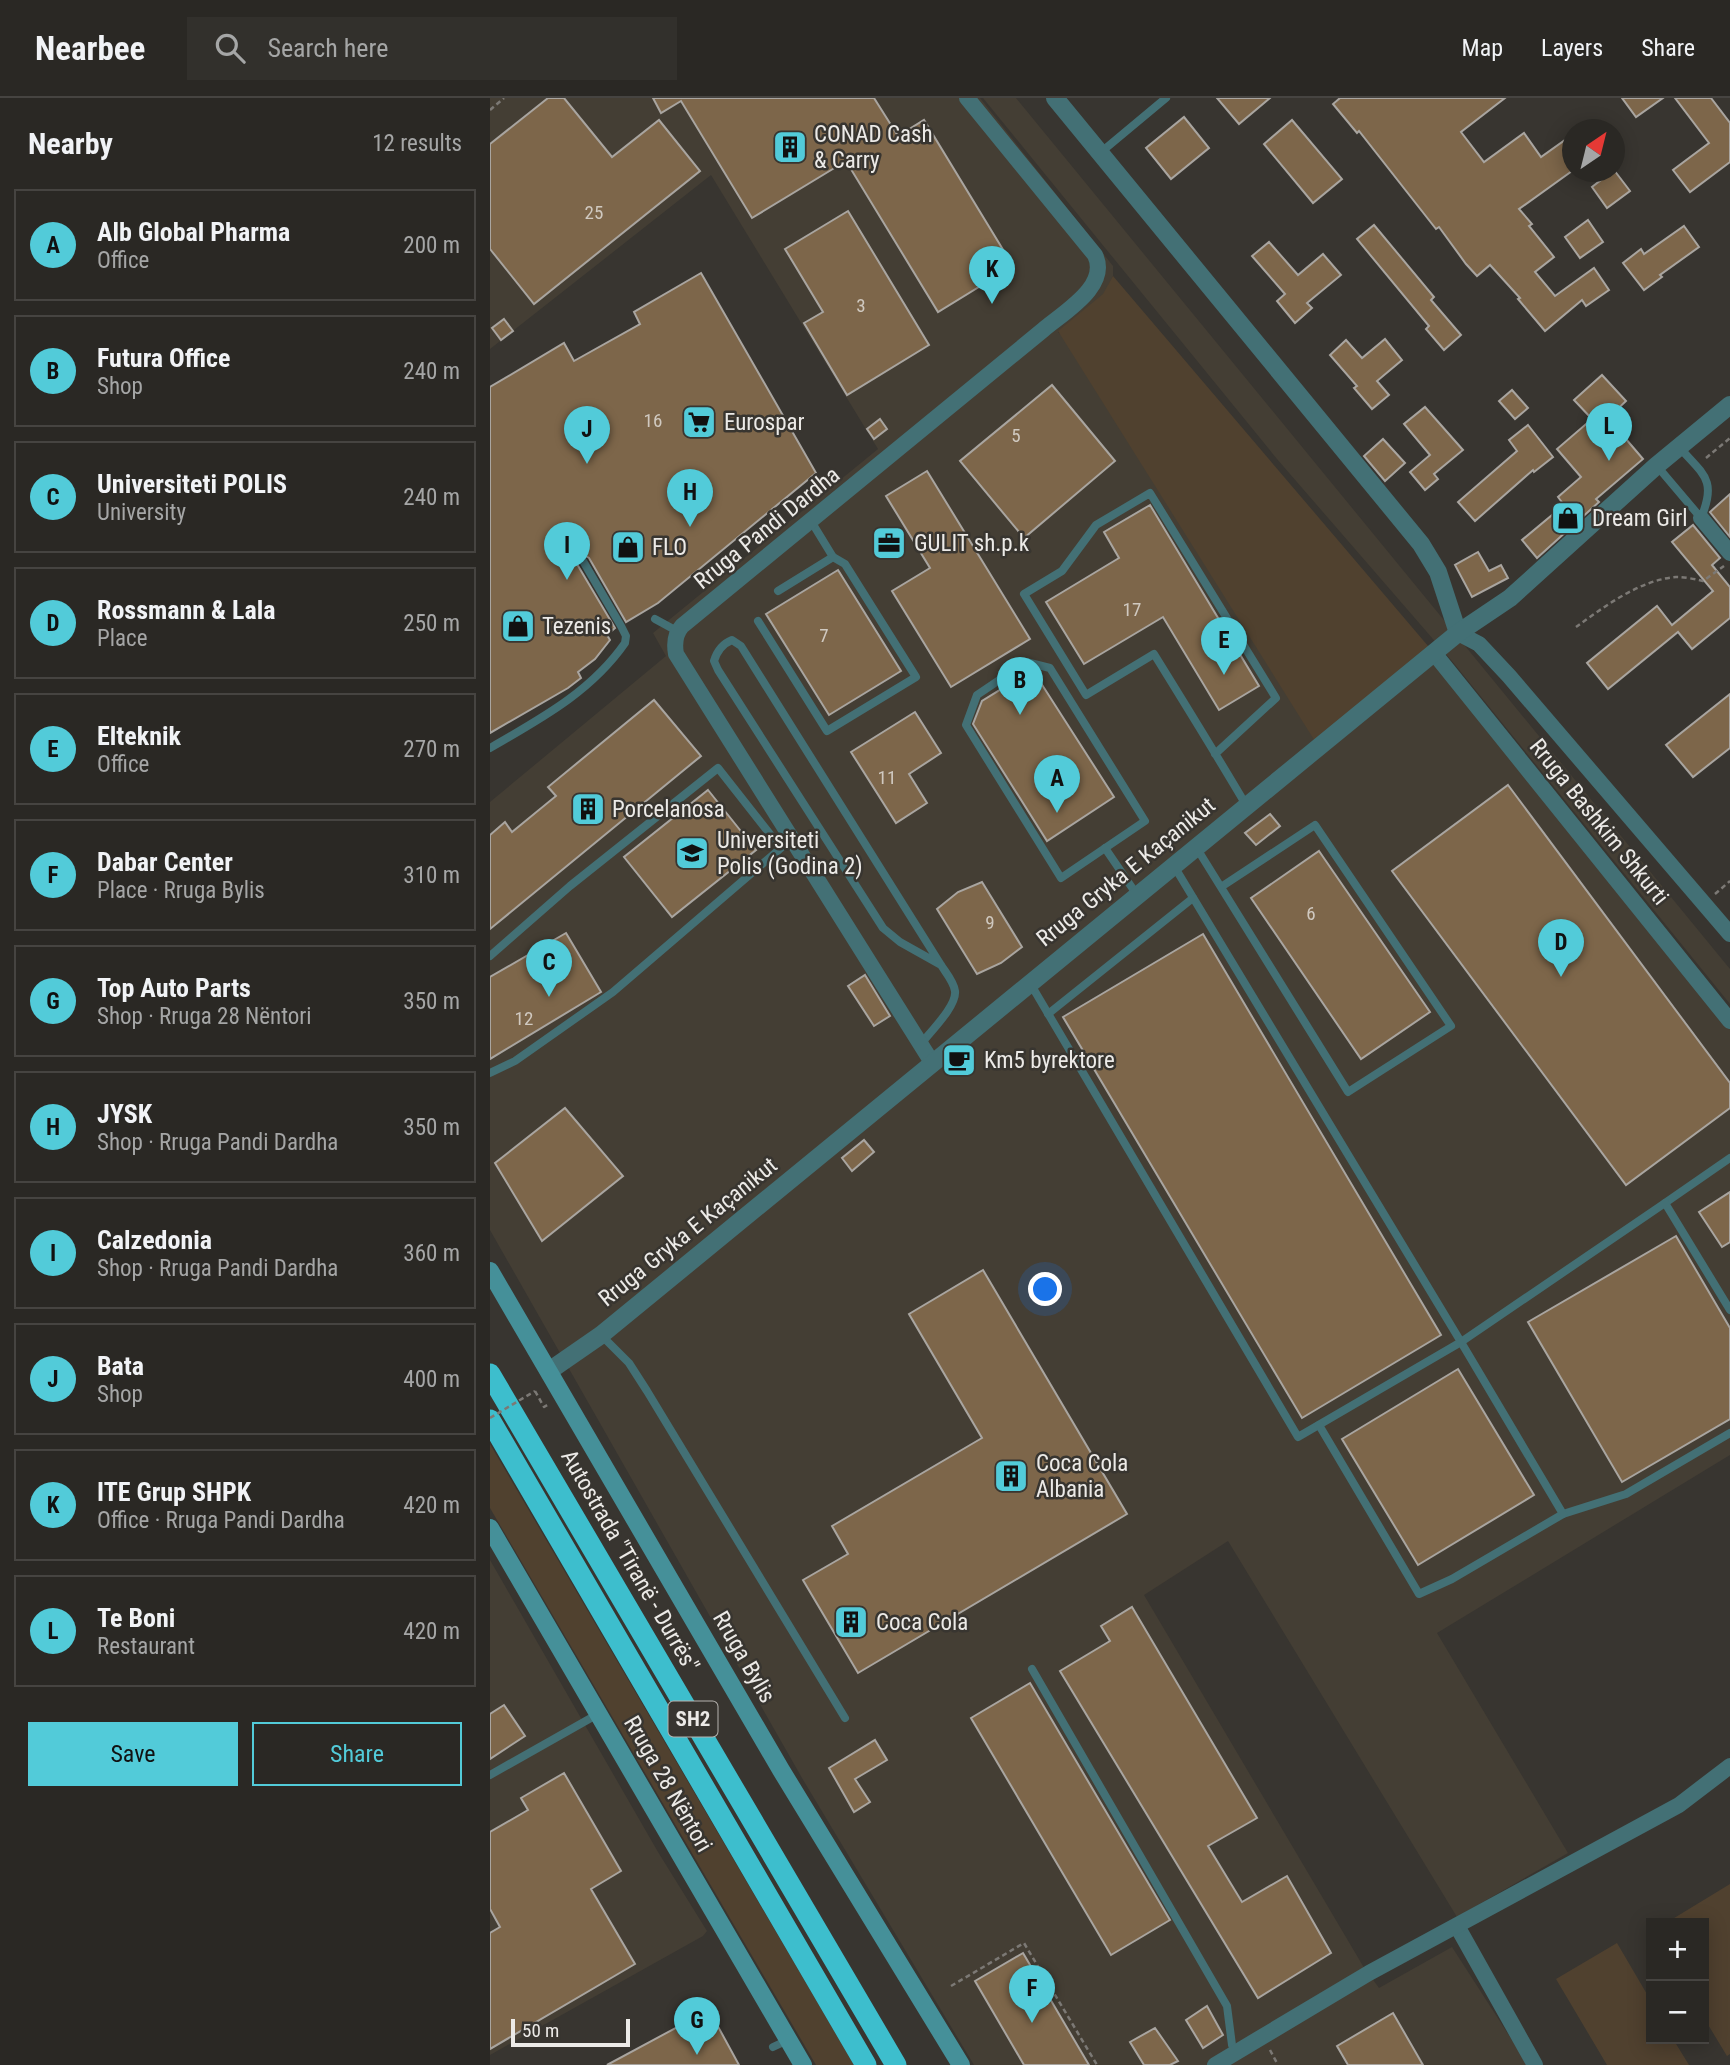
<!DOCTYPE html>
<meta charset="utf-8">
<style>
:root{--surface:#2a2824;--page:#32302c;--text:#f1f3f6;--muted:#a5a6a6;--line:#464441;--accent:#52cbd9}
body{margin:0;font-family:"Roboto Condensed",sans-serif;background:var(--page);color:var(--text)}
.controls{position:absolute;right:21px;bottom:21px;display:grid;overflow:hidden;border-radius:0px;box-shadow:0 4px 18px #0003}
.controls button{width:63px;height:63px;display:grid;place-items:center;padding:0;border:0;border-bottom:2px solid var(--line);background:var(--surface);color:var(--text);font:35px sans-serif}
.compass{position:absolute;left:1072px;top:21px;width:63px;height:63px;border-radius:50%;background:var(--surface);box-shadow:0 4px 18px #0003;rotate:35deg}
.scale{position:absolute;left:21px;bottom:18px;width:119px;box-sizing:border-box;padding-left:7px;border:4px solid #eceae7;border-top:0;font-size:19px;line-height:24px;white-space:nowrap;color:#eceae7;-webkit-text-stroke:5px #383530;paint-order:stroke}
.you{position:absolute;left:556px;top:1192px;width:24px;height:24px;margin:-18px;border:5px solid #fff;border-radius:50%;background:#1a73e8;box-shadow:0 0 0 10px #1a73e833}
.badge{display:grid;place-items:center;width:46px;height:46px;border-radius:50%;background:var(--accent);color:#111;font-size:23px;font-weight:700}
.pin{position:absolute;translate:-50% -58px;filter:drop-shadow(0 2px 4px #0008)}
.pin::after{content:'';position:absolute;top:37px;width:24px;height:21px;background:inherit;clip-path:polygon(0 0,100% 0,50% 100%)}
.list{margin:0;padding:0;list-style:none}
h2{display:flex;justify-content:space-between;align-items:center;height:91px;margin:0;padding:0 28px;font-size:30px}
h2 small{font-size:23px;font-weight:400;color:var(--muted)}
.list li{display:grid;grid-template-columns:46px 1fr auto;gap:21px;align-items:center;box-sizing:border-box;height:112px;margin:0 14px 14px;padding:0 14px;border:2px solid var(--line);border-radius:0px}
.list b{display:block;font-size:26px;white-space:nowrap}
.list p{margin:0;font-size:23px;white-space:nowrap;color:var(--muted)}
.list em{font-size:23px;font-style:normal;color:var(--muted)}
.actions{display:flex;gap:14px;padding:21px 28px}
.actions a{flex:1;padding:16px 0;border:2px solid var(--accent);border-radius:0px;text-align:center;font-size:24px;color:var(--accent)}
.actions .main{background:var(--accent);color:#111}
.icon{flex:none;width:38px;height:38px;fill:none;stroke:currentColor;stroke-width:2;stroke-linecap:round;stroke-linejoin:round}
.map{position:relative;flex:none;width:1240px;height:1967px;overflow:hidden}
header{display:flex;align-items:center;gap:42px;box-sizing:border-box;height:98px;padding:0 35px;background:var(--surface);border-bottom:2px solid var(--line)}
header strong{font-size:33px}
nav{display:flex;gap:38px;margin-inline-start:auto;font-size:24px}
.search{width:490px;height:63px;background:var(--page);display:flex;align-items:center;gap:18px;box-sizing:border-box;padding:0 24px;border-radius:0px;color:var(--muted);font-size:26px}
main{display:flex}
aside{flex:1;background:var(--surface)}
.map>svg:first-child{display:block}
</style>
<header>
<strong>Nearbee</strong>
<div class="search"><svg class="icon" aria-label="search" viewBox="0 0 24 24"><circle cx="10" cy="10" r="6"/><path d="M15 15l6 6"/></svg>Search here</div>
<nav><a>Map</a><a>Layers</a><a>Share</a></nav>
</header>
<main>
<aside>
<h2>Nearby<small>12 results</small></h2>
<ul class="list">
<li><span class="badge">A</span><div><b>Alb Global Pharma</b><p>Office</p></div><em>200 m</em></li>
<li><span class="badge">B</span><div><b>Futura Office</b><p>Shop</p></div><em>240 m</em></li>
<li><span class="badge">C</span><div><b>Universiteti POLIS</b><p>University</p></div><em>240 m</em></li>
<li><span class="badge">D</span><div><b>Rossmann &amp; Lala</b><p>Place</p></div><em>250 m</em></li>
<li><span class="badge">E</span><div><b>Elteknik</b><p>Office</p></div><em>270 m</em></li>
<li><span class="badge">F</span><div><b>Dabar Center</b><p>Place · Rruga Bylis</p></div><em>310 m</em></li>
<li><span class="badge">G</span><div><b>Top Auto Parts</b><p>Shop · Rruga 28 Nëntori</p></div><em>350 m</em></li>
<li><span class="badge">H</span><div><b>JYSK</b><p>Shop · Rruga Pandi Dardha</p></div><em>350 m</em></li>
<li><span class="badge">I</span><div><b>Calzedonia</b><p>Shop · Rruga Pandi Dardha</p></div><em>360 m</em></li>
<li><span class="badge">J</span><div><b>Bata</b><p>Shop</p></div><em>400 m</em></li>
<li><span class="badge">K</span><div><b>ITE Grup SHPK</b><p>Office · Rruga Pandi Dardha</p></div><em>420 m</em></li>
<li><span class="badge">L</span><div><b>Te Boni</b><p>Restaurant</p></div><em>420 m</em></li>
</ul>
<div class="actions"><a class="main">Save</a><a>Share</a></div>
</aside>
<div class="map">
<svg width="1240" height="1967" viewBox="0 0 1240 1967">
<rect width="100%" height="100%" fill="#383530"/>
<g fill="#443e34">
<path d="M0,0h490l133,168v10l-9,18 -46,38 376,321 296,368v434l-293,178 131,220 -111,64 -229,-376 -84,54 219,371 16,22 73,-41 76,118h-554l-172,-287 -312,-548v-428l176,-146 -13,-23 225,-184 -167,-274 -221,174z"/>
<path d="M493,0h33l714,871v35l-278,-343 -175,-202z"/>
<path d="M0,1462l168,292 49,79 -4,5 -213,119z"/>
</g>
<g fill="#50412f">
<path d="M623,178l321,377 -116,93 -260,-415 45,-37z"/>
<path d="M0,1346l364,621h-38l-326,-557z"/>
<path d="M1240,1786v170l-3,2 -23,-38v-95h-38z"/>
<path d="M1127,1845l34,58v38h22l16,26h-82l-51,-86z"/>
</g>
<g fill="#7d664a" stroke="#a9a5a0" stroke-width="2">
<path d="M58,0h16l48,59 47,-37 41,51 -166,133 -44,-55v-105z"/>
<path d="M163,0h221l24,38 26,-16 89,146 -75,46 -92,-151 -94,57 -71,-117 -20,12z"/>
<path d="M727,0h53l-31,26z"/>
<path d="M850,0h165l-44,34 23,30 40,-29 17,24 31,-22v36l-53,38 13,15 -3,2 25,31 -19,15 20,24 39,-28 15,22 -23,16 -4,-6 -37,31 -27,-32 2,-1 -30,-33 -13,11 -11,-12 -27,-37 -3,2 -77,-98 -2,2 -24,-29z"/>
<path d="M1132,0h41l-27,19z"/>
<path d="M1185,0h36l19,25v39l-40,30 -17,-22 36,-27z"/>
<path d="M694,19l25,31 -38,31 -25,-31z"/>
<path d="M802,22l50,59 -29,24 -49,-59z"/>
<path d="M1124,72l16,21 -23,17 -15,-21z"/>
<path d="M358,113l81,134 -82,50 -43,-72 19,-11 -38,-63z"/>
<path d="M1098,122l15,22 -23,16 -15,-21z"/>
<path d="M884,127l60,72 -3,3 30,35 -17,15 -18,-21 3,-3 -72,-87z"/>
<path d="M1194,128l15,21 -39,28 2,2 -18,13 -21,-27 18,-14 3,5z"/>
<path d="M779,144l29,33 25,-21 18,21 -34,28 5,5 -17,15 -18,-22 8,-7 -33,-38z"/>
<path d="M211,175l115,200 -158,130 -32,19 -37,-64 -5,-3 -5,1 -2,8 38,64 -8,7 3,5 -15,19 -17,13 3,6 -13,10 -78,45v-346l74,-44 10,18 66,-37 -6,-12z"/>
<path d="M14,221l9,12 -12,9 -9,-12z"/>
<path d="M895,241l17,21 -25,21 12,14 -17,14 -18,-21 3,-2 -27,-31 16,-15 16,18z"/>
<path d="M1112,277l24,26 -18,17 35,41 -47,40 3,3 -62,56 -15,-18 42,-35 -6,-8 23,-20 -24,-28 35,-30 -18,-19z"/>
<path d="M562,287l63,76 -91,77 -64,-77z"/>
<path d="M1022,292l16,18 -13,11 -16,-18z"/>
<path d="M935,309l38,43 -29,24 4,5 -13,11 -15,-18 20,-17 -26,-31z"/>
<path d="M390,321l7,10 -13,10 -7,-10z"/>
<path d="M1038,327l25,32 -19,15 -1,-2 -58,51 -17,-19 59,-51 -8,-11z"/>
<path d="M893,341l22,24 -20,18 -21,-25z"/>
<path d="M437,373l103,168 -79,48 -59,-96 38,-23 -44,-72z"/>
<path d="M1240,396v43l-20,-25z"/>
<path d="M660,407l109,181 -40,24 -56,-93 -79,47 -38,-62 73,-44 -15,-26z"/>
<path d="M1203,427l27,33 -8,7 18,22v31l-38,31 -14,-17 -70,57 -21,-26 70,-57 15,19 41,-34 -41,-49z"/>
<path d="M988,454l11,19 12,-6 7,13 -36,19 -17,-32z"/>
<path d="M348,472l63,101 -72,44 -63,-101z"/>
<path d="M534,577l15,5 75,117 -67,44 -74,-117 9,-23z"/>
<path d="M1240,596v54l-37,29 -27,-32z"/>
<path d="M164,602l47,56 -211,173v-94l15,-13 7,10 44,-36 -8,-9z"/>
<path d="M425,614l26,41 -32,21 18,29 -31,20 -45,-71z"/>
<path d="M1018,687l222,298v25l-104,77 -234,-314z"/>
<path d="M218,692l48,60 -84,67 -48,-60z"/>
<path d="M780,716l10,12 -24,19 -11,-12z"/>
<path d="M829,753l111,161 -69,47 -110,-161z"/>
<path d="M492,784l40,65 -21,16 -24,11 -40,-65 21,-17z"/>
<path d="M76,835l35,59 -111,67v-82z"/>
<path d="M713,836l238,401 -139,83 -239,-401z"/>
<path d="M375,877l25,41 -16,10 -26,-40z"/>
<path d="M75,1010l58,68 -81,65 -47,-78z"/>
<path d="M374,1042l10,12 -22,19 -10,-13z"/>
<path d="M1240,1094v50l-8,5 -23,-35z"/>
<path d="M1186,1138l54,92v91l-108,63 -94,-160z"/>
<path d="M493,1172l144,244 -269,159 -55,-93 45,-26 -16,-28 150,-88 -73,-124z"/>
<path d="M968,1271l76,126 -116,70 -76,-126z"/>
<path d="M642,1509l125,211 -49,28 34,56 45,-26 44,77 -73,45 -198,-327 50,-30 -9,-15z"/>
<path d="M540,1585l140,237 -59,35 -140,-237z"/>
<path d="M14,1607l21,31 -35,23v-45z"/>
<path d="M385,1642l12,20 -32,19 15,23 -16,10 -25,-44z"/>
<path d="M74,1675l57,98 -30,18 44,75 -145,85v-116l10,-6 -10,-18v-77l38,-22 -7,-12z"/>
<path d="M533,1855l66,112h-65l-49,-84z"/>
<path d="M717,1908l16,29 -20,13 -17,-28z"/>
<path d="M219,1912l30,55h-132z"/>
<path d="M903,1915l30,52h-75l-11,-19z"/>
<path d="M665,1930l23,33 -8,4h-26l-14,-23z"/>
</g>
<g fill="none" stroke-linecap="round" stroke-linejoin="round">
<g stroke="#7c7975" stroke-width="2.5" stroke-dasharray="5 3.5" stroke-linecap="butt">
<path d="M0,12l14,-12"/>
<path d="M1216,360l24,-20"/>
<path d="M1086,529c28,-20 63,-47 100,-50 8,0 19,2 27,4l21,-15"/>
<path d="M1225,796l15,-13"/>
<path d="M45,1293l9,16 5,-3"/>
<path d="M461,1888l73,-43 73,122"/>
<path d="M780,1952l8,15"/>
</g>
<g stroke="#437075" stroke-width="8">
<path d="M610,55l66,-55"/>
<path d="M1167,368l44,52c16,-38 3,-43 -22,-71"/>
<path d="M288,493l55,-34 -22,-36"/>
<path d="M165,521l22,12"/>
<path d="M268,523l69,110 89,-54 -71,-113 -12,-7"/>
<path d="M536,564l24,6 95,153 -84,57 -95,-153 11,-30z"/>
<path d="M0,650c50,-29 101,-56 135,-105l1,-7 -5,-10 -38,-65"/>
<path d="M725,656l61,-56 -126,-205 -54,32 -34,46 -38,23 62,101 68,-41c31,50 62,100 92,151"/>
<path d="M706,749l152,245 103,-66 -136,-201 -94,62"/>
<path d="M615,750l32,47"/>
<path d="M0,858l80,-70 148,-118 63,80 -168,144 -98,69 -25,12"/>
<path d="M540,885l268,454 163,-95 -287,-476"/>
<path d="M558,916l145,-116"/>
<path d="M431,946c9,-12 36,-38 34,-53 -1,-9 -9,-18 -14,-26l-200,-319 -9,-6c-10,4 -15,11 -18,21l4,9 165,258 17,14 41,23"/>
<path d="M1175,1105l65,-45"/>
<path d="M111,1237l28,28 18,28 198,327"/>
<path d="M829,1327l100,169 33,-15 111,-65 63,-20 104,-61"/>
<path d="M1073,1416l-102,-172 204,-139 65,107"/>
<path d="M542,1571l195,337 5,39 4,8"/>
<path d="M0,1677l108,-61"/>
<path d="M283,1949l15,-7"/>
</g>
<g stroke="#437075" stroke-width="16">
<path d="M1211,420l29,35"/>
<path d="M968,535l21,11 30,32 221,258"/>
<path d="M944,555l296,368"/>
<path d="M443,966l-257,-410c-2,-11 -1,-20 6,-28l361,-296c21,-18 67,-44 52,-75l-128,-157"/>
<path d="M967,1828l78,139"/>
<path d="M725,1967l154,-92 310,-168 51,-39"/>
</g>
<g stroke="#437075" stroke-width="18">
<path d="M565,0l366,446 17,28 20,61"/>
<path d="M59,1273l52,-36 857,-702 52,-35 146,-132 74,-61"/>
</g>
<g stroke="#459099" stroke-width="18">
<path d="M0,1173l291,499 180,295"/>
<path d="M0,1430l313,537"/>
</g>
<g stroke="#3dbecd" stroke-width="21">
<path d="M0,1276l406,691"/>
<path d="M0,1322l376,645"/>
</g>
<path stroke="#7c7975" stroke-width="2.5" stroke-dasharray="5 3.5" stroke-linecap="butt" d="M0,1320l45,-27"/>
</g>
<defs>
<g id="building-square" transform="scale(1.75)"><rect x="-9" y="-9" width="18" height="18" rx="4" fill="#52cbd9" stroke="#383530"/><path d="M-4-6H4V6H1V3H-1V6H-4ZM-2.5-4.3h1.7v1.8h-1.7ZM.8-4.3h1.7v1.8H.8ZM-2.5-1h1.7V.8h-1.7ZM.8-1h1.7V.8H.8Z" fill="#111"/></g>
<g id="supermarket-square" transform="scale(1.75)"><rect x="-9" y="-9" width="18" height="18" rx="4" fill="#52cbd9" stroke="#383530"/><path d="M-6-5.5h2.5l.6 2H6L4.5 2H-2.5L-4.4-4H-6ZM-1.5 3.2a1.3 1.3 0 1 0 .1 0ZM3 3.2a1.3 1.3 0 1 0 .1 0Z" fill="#111"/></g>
<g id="shop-square" transform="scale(1.75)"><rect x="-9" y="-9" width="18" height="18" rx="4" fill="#52cbd9" stroke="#383530"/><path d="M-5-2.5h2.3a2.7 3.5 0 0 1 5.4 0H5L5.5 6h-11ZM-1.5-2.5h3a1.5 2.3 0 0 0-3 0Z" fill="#111"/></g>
<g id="office-square" transform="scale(1.75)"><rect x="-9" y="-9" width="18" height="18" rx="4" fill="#52cbd9" stroke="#383530"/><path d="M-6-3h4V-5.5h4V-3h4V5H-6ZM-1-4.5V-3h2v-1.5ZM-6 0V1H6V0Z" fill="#111"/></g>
<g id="university-square" transform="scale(1.75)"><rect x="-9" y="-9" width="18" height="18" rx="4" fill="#52cbd9" stroke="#383530"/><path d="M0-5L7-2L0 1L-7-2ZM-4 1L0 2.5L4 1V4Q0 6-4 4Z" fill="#111"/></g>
<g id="cafe-square" transform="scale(1.75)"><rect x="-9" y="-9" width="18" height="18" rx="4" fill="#52cbd9" stroke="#383530"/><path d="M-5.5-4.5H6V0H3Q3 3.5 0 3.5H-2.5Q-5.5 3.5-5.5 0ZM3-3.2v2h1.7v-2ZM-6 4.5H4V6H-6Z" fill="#111"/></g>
</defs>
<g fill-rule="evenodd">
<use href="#building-square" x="300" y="49"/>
<use href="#supermarket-square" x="209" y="324"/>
<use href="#shop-square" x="1078" y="420"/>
<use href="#office-square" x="399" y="445"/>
<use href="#shop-square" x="138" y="449"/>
<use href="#shop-square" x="28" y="528"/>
<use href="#building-square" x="98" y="711"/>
<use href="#university-square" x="202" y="755"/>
<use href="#cafe-square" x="469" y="962"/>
<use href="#building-square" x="521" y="1378"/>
<use href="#building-square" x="361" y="1524"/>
</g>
<g text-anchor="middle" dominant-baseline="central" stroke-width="5" stroke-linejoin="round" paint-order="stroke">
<g font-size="19" fill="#d0c9c0">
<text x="104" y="114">25</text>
<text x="371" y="207">3</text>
<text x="163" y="322">16</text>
<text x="526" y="337">5</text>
<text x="642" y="511">17</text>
<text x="334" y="537">7</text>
<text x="397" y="679">11</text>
<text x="821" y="815">6</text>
<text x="500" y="824">9</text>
<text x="34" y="920">12</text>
</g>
<rect fill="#383530" stroke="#b6b4b0" stroke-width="2" x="178.5" y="1603.5" width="49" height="35" rx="5"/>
<g font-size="21" font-weight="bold" fill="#eceae7">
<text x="203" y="1621">SH2</text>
</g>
<g font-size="23" fill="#eceae7" stroke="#383530" text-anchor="start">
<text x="324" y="36">CONAD Cash<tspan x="324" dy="26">&amp; Carry</tspan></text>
<text x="234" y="324">Eurospar</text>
<text x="1102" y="420">Dream Girl</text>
<text x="424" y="445">GULIT sh.p.k</text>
<text x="162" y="449">FLO</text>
<text x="52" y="528">Tezenis</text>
<text x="122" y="711">Porcelanosa</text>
<text x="227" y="742">Universiteti<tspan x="227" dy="26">Polis (Godina 2)</tspan></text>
<text x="494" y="962">Km5 byrektore</text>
<text x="546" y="1365">Coca Cola<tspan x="546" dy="26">Albania</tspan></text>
<text x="386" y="1524">Coca Cola</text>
</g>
<g font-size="23" fill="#eceae7" stroke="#383530">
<text transform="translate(277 430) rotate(-39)">Rruga Pandi Dardha</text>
<text transform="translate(1109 724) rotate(51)">Rruga Bashkim Shkurti</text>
<text transform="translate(636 774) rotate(-39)">Rruga Gryka E Kaçanikut</text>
<text transform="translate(198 1134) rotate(-39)">Rruga Gryka E Kaçanikut</text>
<text transform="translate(140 1463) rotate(60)">Autostrada "Tiranë - Durrës"</text>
<text transform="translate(254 1559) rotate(60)">Rruga Bylis</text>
<text transform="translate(178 1686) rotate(60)">Rruga 28 Nëntori</text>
</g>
</g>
</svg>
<div class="controls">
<button>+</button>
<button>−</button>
</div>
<svg class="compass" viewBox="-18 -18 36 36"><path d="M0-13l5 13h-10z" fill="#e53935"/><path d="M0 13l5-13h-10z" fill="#a5a6a6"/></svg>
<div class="scale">50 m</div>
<div class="you"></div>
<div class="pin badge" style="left:567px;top:715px">A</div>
<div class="pin badge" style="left:530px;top:617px">B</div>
<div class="pin badge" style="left:59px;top:899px">C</div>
<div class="pin badge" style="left:1071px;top:879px">D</div>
<div class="pin badge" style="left:734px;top:577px">E</div>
<div class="pin badge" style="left:542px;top:1925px">F</div>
<div class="pin badge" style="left:207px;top:1957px">G</div>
<div class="pin badge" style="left:200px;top:429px">H</div>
<div class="pin badge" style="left:77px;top:482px">I</div>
<div class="pin badge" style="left:97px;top:366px">J</div>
<div class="pin badge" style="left:502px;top:206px">K</div>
<div class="pin badge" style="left:1119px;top:363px">L</div>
</div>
</main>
